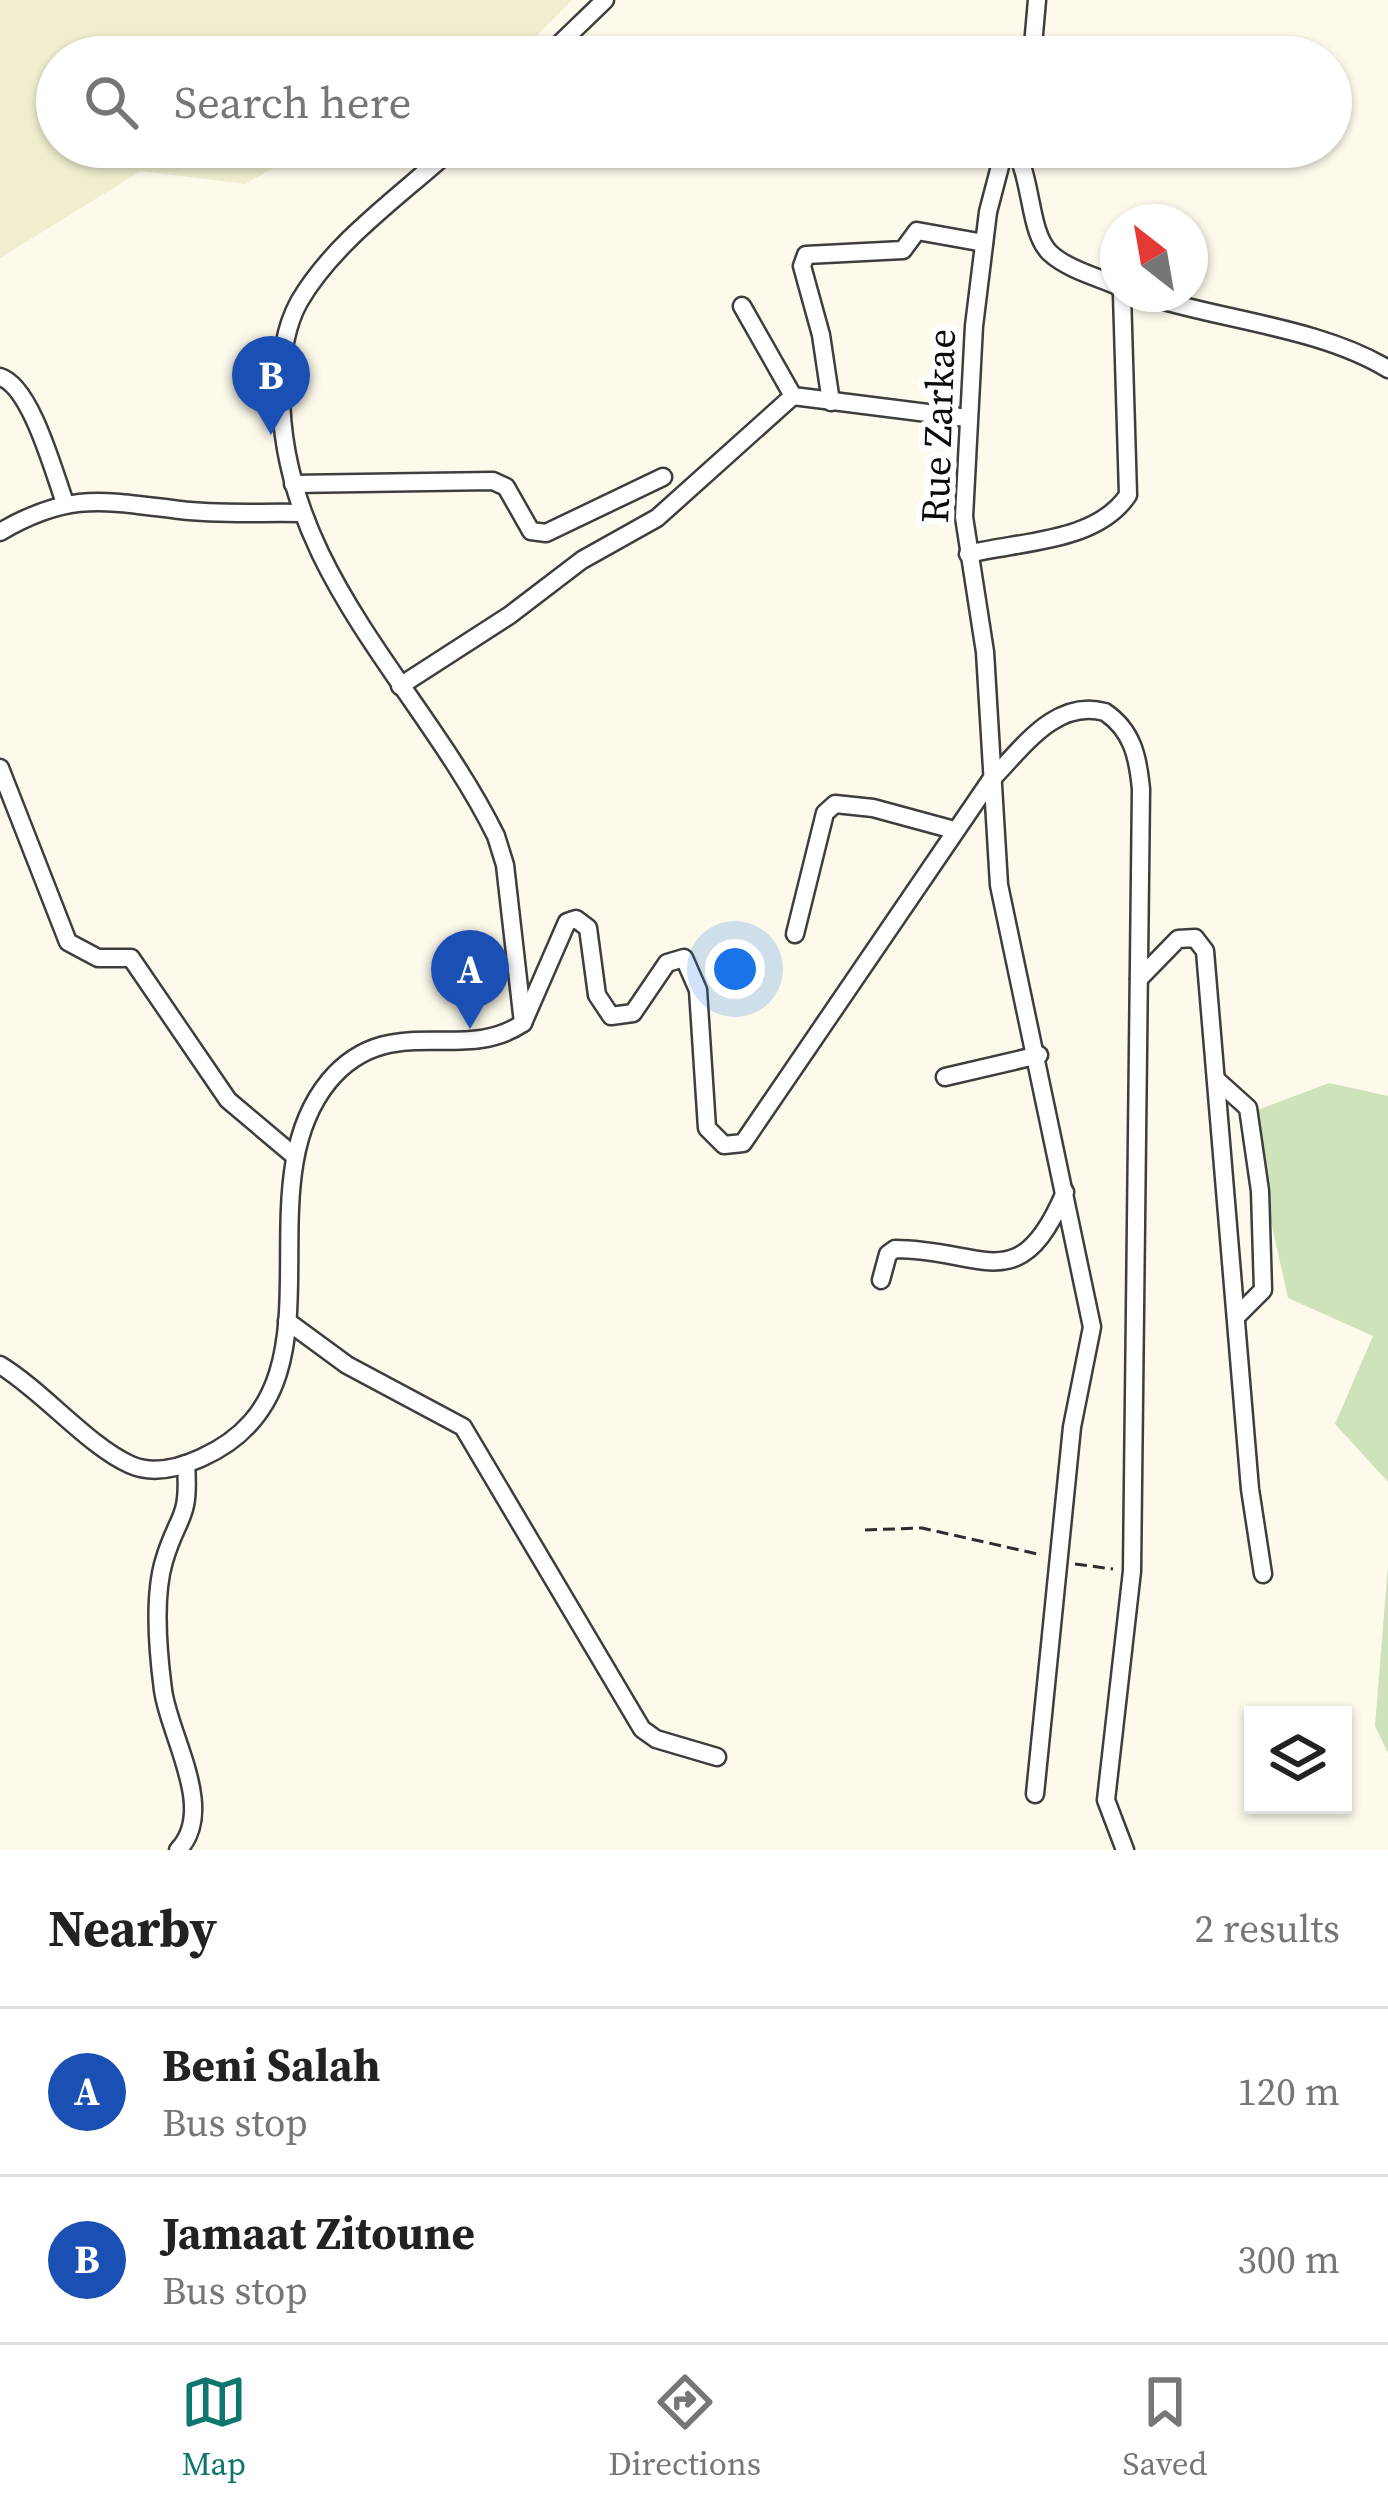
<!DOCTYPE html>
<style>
:root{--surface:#fff;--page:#f6f6f6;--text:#222;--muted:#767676;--line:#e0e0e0;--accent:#0f766e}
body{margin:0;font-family:"Source Serif 4",serif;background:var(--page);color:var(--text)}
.controls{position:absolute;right:36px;bottom:36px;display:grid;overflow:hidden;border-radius:0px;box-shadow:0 3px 9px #0004}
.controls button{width:108px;height:108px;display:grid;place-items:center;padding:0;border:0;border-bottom:3px solid var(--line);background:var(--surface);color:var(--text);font:60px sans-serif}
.compass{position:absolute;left:1100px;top:204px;width:108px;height:108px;border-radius:50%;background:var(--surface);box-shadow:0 3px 9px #0004;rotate:329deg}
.you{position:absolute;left:735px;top:969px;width:42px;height:42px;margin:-30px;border:9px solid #fff;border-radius:50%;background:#1a73e8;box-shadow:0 0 0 18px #1a73e833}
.badge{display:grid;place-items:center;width:78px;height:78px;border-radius:50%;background:var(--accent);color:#fff;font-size:39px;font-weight:700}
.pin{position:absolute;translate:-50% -99px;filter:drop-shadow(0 3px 6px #0008)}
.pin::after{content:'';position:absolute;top:63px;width:42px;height:36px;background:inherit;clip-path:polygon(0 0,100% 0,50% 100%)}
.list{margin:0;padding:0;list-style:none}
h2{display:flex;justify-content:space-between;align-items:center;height:156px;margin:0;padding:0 48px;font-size:51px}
h2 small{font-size:39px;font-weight:400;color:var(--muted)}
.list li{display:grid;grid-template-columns:78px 1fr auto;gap:36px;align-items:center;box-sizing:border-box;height:168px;padding:0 48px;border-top:3px solid var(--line)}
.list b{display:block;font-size:45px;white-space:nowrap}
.list p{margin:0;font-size:39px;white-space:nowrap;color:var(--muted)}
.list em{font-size:39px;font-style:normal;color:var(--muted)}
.icon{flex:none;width:66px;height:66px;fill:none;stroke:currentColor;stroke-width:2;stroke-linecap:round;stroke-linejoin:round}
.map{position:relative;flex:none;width:1388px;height:1850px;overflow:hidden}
.search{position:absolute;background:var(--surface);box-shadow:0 3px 9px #0004;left:36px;right:36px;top:36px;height:132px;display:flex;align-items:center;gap:30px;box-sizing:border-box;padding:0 42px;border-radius:66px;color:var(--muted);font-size:45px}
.sheet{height:492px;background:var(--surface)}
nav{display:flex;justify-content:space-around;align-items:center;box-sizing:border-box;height:168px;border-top:3px solid var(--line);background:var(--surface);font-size:33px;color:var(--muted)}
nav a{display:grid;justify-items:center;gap:6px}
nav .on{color:var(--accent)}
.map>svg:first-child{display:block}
</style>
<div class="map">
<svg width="1388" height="1850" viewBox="0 0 1388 1850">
<rect width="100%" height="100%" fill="#fdfaec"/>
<path fill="#f0eecf" d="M0,0h572l-56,57h-459v90h256l-68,37 -104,-13 -141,87z"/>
<g fill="#cee3ba">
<path d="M1329,1083l59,13v386l-53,-58 38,-88 -85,-38 -41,-184z"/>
<path d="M1388,1565v188l-13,-27z"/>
</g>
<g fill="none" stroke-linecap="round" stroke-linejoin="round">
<g stroke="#3e3e3e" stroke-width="21">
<g id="minor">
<path d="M546,57l59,-57"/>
<path d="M1032,57l5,-57"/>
<path d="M1005,147l-17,65 -14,114 -10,191 21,135 14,233 93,442 -20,100 -37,367"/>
<path d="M1013,147c20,30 15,85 37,106 17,16 47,24 68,33"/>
<path d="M1140,294c79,26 179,33 248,75"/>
<path d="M742,306l51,90 174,22"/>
<path d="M0,377c31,9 54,96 65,126"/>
<path d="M831,402l-10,-67 -19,-69 4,-11 97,-5 14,-19 67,12"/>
<path d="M293,484l200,-3 13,6 25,44 15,2 117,-56"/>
<path d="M0,532c70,-41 104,-31 180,-22 40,5 82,2 122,3"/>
<path d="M968,554c51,-13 128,-11 160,-59l-6,-201"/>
<path d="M400,686l110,-71 72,-55 75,-42 136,-122"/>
<path d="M0,768l68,174 30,16h33l97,142 64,54"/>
<path d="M795,934l30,-121 10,-9 38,4 81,22"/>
<path d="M1139,979l39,-40 17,-1 10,13 45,538 13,85"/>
<path d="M523,1023l44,-101 9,-3 12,9 9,67 14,21 22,-3 34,-50 17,-5 14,32 9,138 17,17 19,-2 247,-362c31,-31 65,-83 115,-69 28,19 33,46 36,77l-9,782 -26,229 19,50"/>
<path d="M945,1077l94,-22"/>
<path d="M1218,1081l30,27 12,83 3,99 -26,26"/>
<path d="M881,1280l7,-26 7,-5c88,0 124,52 170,-57"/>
<path d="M287,1321l60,44 116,62 179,302 14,10 61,18"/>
<path d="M0,1365c44,27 88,81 131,100 23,10 48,3 70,-7 155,-69 37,-266 128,-377 60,-72 133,-16 194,-58l-18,-158 -9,-29c-74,-150 -216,-266 -215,-446 0,-30 3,-61 18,-88 35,-61 104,-108 155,-155"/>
<path d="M178,1850c39,-40 -9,-114 -15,-160 -5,-38 -10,-92 1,-129 14,-48 26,-39 22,-97"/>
</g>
</g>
<g stroke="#2d2d2d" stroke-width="3" stroke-dasharray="12 6" stroke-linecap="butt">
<path d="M865,1530l57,-2 120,27"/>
<path d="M1075,1564l38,5"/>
</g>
<use href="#minor" stroke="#fff" stroke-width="16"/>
</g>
<g text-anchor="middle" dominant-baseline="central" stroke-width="12" stroke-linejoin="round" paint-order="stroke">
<g font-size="39" fill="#0b0b0b" stroke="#fff">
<text transform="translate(938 426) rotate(-88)">Rue Zarkae</text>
</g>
</g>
</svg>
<div class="controls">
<button><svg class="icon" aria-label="layers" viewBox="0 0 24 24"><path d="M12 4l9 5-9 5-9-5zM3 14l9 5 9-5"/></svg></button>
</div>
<svg class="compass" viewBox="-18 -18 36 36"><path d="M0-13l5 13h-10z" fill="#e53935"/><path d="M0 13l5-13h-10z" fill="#767676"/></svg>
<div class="you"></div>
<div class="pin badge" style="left:470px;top:1029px;background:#1a4fb4">A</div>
<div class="pin badge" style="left:271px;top:435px;background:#1a4fb4">B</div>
<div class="search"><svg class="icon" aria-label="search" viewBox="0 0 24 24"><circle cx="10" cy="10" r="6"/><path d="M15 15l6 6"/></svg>Search here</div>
</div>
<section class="sheet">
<h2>Nearby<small>2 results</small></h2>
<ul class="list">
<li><span class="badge" style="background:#1a4fb4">A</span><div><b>Beni Salah</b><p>Bus stop</p></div><em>120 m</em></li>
<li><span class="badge" style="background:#1a4fb4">B</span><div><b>Jamaat Zitoune</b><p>Bus stop</p></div><em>300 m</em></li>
</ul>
</section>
<nav>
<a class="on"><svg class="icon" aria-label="map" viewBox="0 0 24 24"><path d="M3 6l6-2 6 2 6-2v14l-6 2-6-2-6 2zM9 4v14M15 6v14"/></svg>Map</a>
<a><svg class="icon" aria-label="directions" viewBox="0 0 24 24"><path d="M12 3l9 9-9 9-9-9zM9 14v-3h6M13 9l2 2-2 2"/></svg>Directions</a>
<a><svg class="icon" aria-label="saved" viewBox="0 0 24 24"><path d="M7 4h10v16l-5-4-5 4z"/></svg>Saved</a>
</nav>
